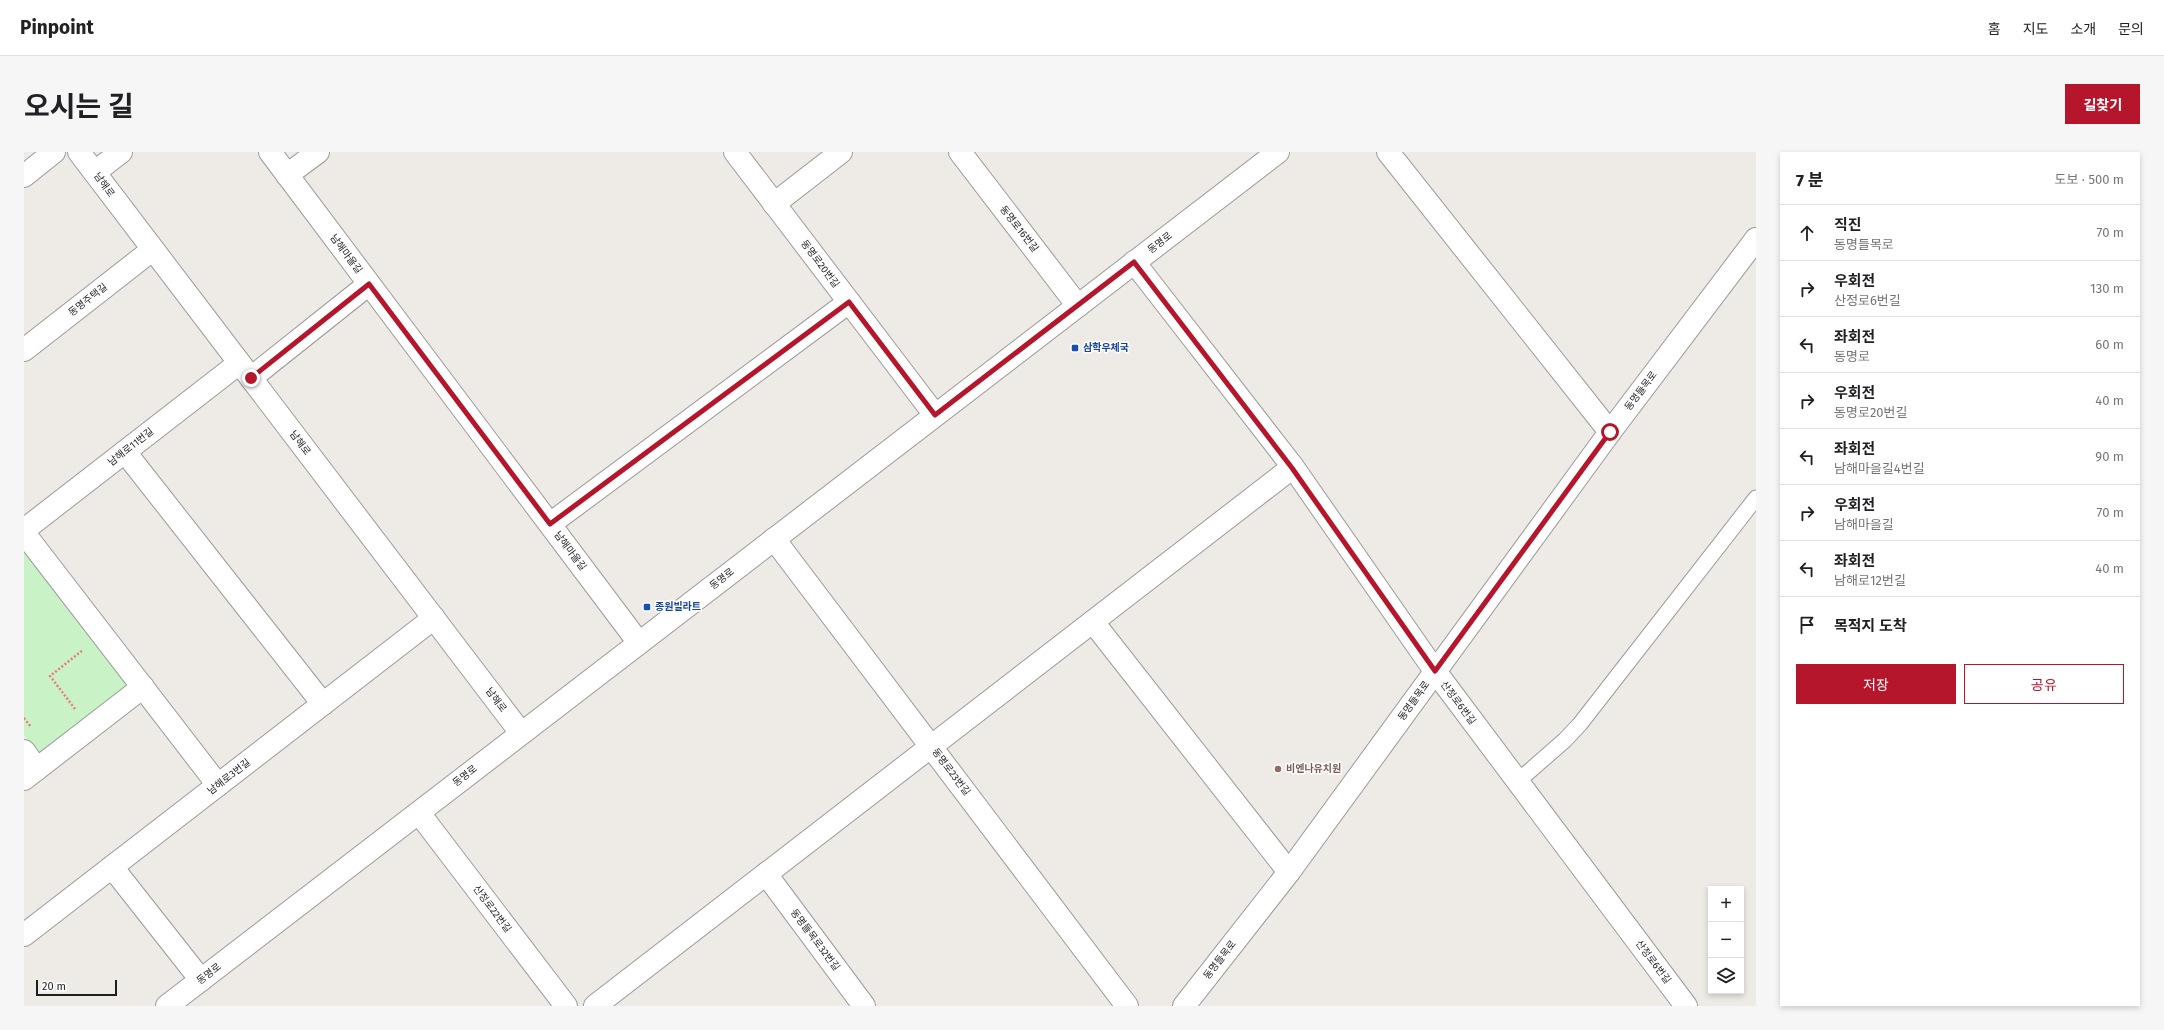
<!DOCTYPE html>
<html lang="ko">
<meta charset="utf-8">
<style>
:root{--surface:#fff;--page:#f6f6f6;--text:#202124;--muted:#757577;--line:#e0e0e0;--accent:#b6162b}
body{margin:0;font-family:"Fira Sans","Noto Sans KR",sans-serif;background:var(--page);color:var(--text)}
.controls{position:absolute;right:12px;bottom:12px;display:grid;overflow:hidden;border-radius:0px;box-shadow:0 2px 6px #0003}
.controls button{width:36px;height:36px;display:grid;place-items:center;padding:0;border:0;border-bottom:1px solid var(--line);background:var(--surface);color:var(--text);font:20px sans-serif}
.scale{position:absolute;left:12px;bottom:10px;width:81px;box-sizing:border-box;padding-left:4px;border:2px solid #1e1e1e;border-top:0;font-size:11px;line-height:14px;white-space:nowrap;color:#1e1e1e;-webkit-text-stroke:3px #fff;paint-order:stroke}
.stop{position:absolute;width:12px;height:12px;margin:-9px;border:3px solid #b6162b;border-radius:50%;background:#fff}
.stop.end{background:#b6162b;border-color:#fff;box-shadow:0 1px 4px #0008}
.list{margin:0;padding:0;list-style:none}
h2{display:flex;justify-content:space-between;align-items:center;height:52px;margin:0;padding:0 16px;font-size:17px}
h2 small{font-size:13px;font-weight:400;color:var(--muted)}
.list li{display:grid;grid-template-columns:26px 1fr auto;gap:12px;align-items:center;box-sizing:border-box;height:56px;padding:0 16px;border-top:1px solid var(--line)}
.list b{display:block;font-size:15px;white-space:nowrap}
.list p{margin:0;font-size:13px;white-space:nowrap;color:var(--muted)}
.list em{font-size:13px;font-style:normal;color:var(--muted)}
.actions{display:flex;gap:8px;padding:12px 16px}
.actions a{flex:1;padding:9px 0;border:1px solid var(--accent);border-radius:0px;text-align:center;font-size:14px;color:var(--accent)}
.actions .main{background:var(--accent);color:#fff}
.icon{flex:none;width:22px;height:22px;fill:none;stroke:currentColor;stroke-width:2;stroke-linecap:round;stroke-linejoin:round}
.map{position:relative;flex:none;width:1732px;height:854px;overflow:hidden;border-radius:0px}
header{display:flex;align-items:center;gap:24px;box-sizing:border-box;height:56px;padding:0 20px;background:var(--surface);border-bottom:1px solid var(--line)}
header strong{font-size:19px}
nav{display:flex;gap:22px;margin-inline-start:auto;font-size:14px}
.intro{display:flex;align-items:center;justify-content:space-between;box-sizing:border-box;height:96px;padding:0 24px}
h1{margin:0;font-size:28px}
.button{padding:10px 18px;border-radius:0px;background:var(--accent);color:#fff;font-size:14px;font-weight:700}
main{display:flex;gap:24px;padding:0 24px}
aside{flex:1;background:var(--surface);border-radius:0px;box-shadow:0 2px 6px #0003}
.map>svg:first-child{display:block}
</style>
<header>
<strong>Pinpoint</strong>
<nav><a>홈</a><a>지도</a><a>소개</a><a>문의</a></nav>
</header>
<div class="intro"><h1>오시는 길</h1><a class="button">길찾기</a></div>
<main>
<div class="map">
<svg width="1732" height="854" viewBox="0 0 1732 854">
<rect width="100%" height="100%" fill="#eeeae5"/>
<path fill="#c9f3c7" d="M0,396l107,136 -91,71 -16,-20z"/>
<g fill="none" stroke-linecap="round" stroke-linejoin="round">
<g stroke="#9b9b9b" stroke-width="17">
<path id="service" d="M1493,630l48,-42 15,-16 176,-226"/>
</g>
<g stroke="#9b9b9b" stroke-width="24">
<g id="minor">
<path d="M246,0l369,491"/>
<path d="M711,0l200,263"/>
<path d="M936,0l118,154"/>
<path d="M1364,0l222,280"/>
<path d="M71,20l26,-20"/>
<path d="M263,23l31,-23"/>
<path d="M0,24l30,-24"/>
<path d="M750,52l67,-52"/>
<path d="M1110,110l159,205 142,204 251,335"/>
<path d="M0,198l128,-100"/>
<path d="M227,226l118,-94"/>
<path d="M101,300l198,252"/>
<path d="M526,372l299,-222"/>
<path d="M0,378l214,-166"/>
<path d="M0,381l194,252"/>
<path d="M750,387l353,467"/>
<path d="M1069,470l196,250"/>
<path d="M0,599l13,18"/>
<path d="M0,627l119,-92"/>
<path d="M395,661l147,193"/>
<path d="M88,715l89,113"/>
<path d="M742,722l98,132"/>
<path d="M0,783l410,-317"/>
<path d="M571,854l698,-539"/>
<path d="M1160,854l105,-134 321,-440 146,-193"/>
</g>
</g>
<g stroke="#9b9b9b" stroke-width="24">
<g id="tertiary">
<path d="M55,0l442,581"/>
<path d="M143,854l1111,-854"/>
</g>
</g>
<g stroke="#eb7a7d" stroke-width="2.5" stroke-dasharray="2 2" stroke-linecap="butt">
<path d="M51,557l-25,-33 33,-26"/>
<path d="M0,566l7,9"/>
</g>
<use href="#service" stroke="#fff" stroke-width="15"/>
<use href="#minor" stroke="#fff" stroke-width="22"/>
<use href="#tertiary" stroke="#fff" stroke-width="22"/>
</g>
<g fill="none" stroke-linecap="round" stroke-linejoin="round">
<path stroke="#b6162b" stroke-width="5" d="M227,226l118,-94 181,240 299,-222 86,113 199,-153 158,206 143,203 175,-239"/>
</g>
<g fill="#1a4fb4" stroke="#fff" stroke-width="1.5">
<rect x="1047" y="192" width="8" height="8" rx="2"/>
<rect x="619" y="451" width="8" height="8" rx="2"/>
</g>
<circle fill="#8d6e63" stroke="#fff" stroke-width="1.5" cx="1254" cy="617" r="4"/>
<g text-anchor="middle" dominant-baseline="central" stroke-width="3" stroke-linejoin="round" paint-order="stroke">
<g font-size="10" fill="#1e1e1e" stroke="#fff">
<text transform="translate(80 33) rotate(54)">남해로</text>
<text transform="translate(995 77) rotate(52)">동명로16번길</text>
<text transform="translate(1136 91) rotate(-38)">동명로</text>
<text transform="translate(322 102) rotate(53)">남해마을길</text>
<text transform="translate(796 112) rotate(53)">동명로20번길</text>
<text transform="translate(64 148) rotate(-38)">동명주택길</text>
<text transform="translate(1617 239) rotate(-53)">동명들목로</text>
<text transform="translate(276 291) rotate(53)">남해로</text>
<text transform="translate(107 295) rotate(-38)">남해로11번길</text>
<text transform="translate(546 399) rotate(53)">남해마을길</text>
<text transform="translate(698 427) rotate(-38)">동명로</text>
<text transform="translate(472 548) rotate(53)">남해로</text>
<text transform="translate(1390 549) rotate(-54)">동명들목로</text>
<text transform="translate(1434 551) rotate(53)">산정로6번길</text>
<text transform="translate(927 620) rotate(53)">동명로23번길</text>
<text transform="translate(441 624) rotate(-38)">동명로</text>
<text transform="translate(205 625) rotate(-38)">남해로3번길</text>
<text transform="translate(468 757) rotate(53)">산정로22번길</text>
<text transform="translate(791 788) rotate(53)">동명들목로32번길</text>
<text transform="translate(1196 808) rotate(-52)">동명들목로</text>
<text transform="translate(1629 810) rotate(53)">산정로6번길</text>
<text transform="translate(185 822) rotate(-38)">동명로</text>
</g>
<g font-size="10" font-weight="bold" fill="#164399" stroke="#fff" text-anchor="start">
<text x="1059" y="196">삼학우체국</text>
<text x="631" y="455">종원빌라트</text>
</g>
<g font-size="10" font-weight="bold" fill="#785e54" stroke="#fff" text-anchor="start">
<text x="1262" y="617">비엔나유치원</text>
</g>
</g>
</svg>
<div class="controls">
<button>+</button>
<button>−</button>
<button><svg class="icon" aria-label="layers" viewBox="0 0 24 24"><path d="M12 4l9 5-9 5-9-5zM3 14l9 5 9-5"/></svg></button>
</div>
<div class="scale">20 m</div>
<div class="stop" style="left:1586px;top:280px"></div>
<div class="stop end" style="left:227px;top:226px"></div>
</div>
<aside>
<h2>7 분<small>도보 · 500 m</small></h2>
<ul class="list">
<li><svg class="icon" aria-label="ahead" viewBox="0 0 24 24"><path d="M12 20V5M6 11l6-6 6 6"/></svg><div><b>직진</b><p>동명들목로</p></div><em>70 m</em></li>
<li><svg class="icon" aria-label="right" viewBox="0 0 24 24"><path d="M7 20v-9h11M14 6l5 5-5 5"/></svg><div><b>우회전</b><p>산정로6번길</p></div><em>130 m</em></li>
<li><svg class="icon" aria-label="left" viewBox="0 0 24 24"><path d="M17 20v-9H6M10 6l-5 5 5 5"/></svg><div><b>좌회전</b><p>동명로</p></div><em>60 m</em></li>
<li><svg class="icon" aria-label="right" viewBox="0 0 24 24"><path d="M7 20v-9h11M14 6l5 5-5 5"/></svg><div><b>우회전</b><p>동명로20번길</p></div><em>40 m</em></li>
<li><svg class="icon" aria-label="left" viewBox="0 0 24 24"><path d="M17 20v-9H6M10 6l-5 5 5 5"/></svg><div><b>좌회전</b><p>남해마을길4번길</p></div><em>90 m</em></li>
<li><svg class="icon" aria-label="right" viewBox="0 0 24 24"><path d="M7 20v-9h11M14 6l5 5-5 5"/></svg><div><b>우회전</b><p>남해마을길</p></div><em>70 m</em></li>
<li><svg class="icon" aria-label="left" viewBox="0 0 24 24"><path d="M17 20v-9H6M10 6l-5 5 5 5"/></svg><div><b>좌회전</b><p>남해로12번길</p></div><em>40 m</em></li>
<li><svg class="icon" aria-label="arrive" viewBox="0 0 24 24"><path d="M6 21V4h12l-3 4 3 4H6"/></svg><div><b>목적지 도착</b></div></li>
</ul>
<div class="actions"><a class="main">저장</a><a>공유</a></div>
</aside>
</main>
